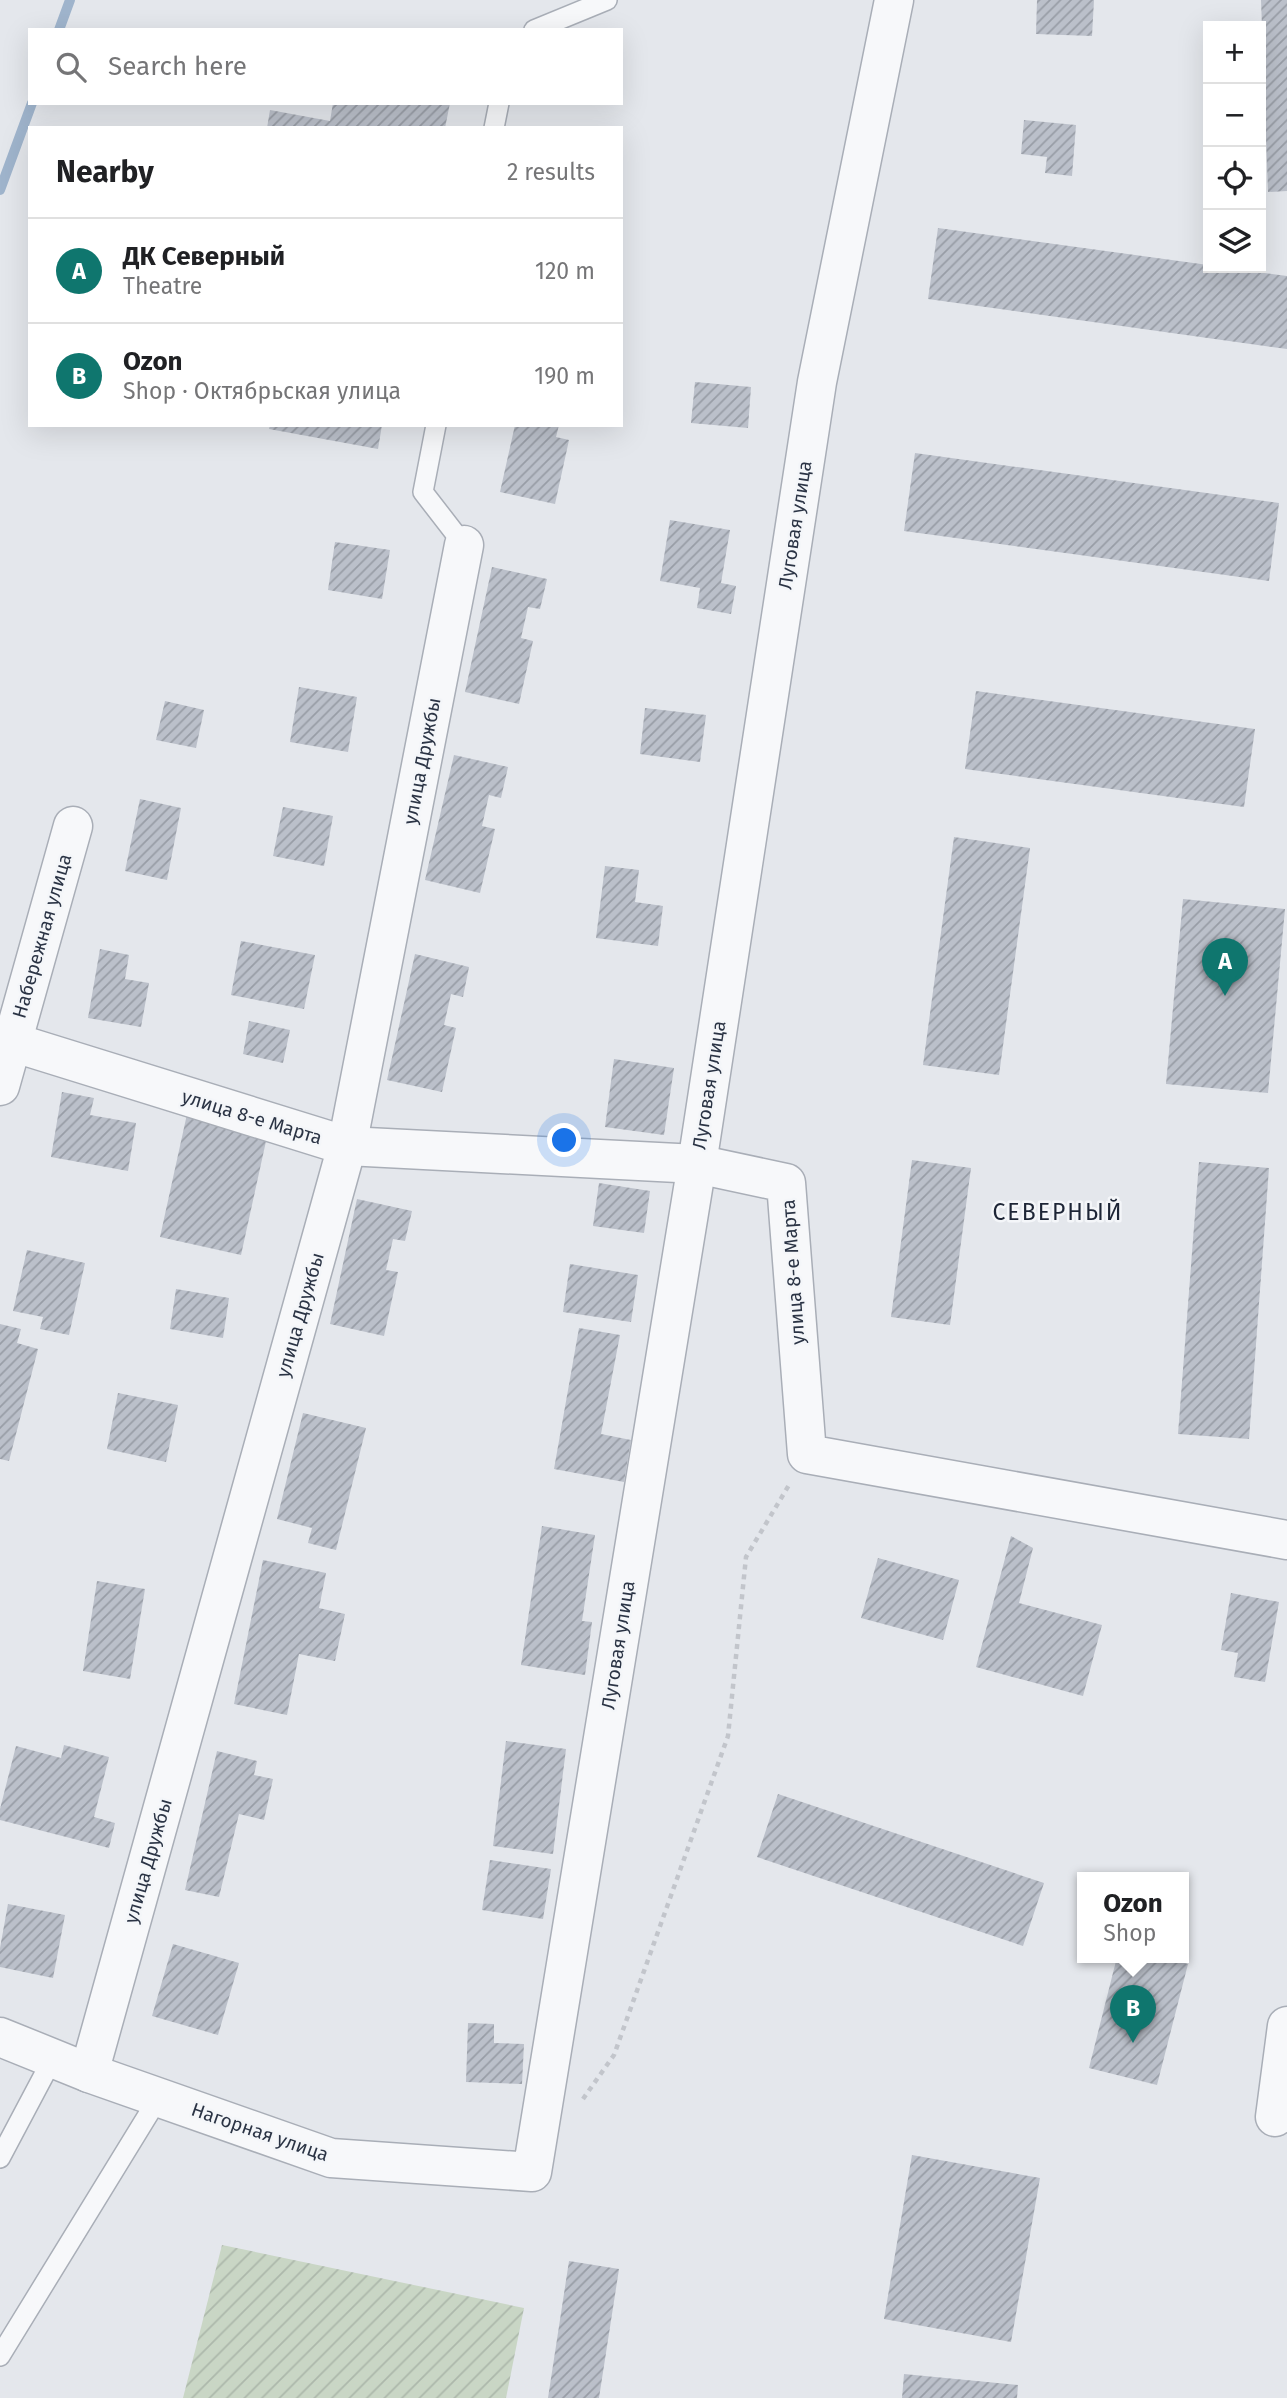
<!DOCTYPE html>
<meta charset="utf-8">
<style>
:root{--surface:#fff;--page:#f6f6f6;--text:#202124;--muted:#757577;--line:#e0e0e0;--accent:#0f766e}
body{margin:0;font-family:"Fira Sans",sans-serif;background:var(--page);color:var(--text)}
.controls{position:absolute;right:21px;top:21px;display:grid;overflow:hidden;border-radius:0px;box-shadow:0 7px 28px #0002}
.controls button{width:63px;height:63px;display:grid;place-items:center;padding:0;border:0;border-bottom:2px solid var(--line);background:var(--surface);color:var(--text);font:35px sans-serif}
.you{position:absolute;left:565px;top:1141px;width:24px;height:24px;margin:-18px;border:5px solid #fff;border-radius:50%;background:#1a73e8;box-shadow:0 0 0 10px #1a73e833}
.badge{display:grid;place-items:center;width:46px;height:46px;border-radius:50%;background:var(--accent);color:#fff;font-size:23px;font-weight:700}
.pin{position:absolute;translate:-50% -58px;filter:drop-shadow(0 2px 4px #0008)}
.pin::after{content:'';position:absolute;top:37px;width:24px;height:21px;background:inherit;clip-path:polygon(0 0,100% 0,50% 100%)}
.popup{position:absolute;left:1077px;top:1872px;width:112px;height:91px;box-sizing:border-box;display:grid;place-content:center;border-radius:0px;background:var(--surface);filter:drop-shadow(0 2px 5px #0005);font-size:23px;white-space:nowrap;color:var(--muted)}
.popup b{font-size:26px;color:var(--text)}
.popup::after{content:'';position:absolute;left:50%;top:100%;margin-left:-14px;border:14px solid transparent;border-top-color:var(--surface)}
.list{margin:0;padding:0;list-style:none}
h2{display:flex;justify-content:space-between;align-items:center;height:91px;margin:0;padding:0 28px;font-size:30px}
h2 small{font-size:23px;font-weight:400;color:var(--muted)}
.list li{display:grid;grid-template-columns:46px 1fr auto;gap:21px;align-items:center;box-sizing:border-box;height:105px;padding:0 28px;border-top:2px solid var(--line)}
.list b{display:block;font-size:26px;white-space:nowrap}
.list p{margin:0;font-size:23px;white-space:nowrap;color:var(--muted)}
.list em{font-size:23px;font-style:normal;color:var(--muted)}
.icon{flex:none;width:38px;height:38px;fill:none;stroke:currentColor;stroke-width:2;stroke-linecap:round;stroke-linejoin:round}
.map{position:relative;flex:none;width:1287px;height:2398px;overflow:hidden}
.search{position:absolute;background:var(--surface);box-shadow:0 7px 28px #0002;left:28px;top:28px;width:595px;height:77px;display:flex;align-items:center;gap:18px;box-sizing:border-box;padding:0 24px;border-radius:0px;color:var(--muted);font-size:26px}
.panel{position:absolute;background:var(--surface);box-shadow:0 7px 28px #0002;left:28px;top:126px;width:595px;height:301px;border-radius:0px}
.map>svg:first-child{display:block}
</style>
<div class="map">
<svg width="1287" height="2398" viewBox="0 0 1287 2398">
<defs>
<pattern id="garden-furrows" width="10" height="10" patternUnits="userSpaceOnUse" patternTransform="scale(1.75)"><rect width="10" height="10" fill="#c9d6c5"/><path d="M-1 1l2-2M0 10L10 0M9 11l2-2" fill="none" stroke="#adb8ab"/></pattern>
<pattern id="building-hatch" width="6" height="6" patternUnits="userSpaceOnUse" patternTransform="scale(1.75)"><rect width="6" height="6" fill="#bbc0ca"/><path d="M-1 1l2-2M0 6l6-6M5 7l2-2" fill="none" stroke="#989da6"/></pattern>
</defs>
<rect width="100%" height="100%" fill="#e4e7ec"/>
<path fill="url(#garden-furrows)" d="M222,2245l302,63 -18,90h-323z"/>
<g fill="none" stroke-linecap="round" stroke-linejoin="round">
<g stroke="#9fb4cc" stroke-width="10">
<path d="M59,30l11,-30"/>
<path d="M0,190l32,-87"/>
</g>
</g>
<g fill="url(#building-hatch)">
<path d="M1037,0h57l-2,36 -56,-2z"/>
<path d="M1261,0h26v191l-19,1z"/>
<path d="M333,103h117l-5,25h-178l3,-18 60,11z"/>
<path d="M1024,120l52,5 -4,51 -27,-3 2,-16 -26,-3z"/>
<path d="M938,228l270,37v3h21l58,8v73l-359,-50z"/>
<path d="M695,382l56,5 -3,41 -57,-5z"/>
<path d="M270,425h112l-4,24 -109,-20z"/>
<path d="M515,425h44l-3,12 13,3 -14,64 -55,-12z"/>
<path d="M915,453l364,50 -10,78 -365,-50z"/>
<path d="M670,520l60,10 -9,53 15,3 -5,28 -34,-6 3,-20 -40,-7z"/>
<path d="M335,542l55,8 -8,49 -54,-9z"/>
<path d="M492,567l55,12 -7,30 -12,-2 -7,31 12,3 -14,63 -54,-12z"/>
<path d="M299,687l58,10 -9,55 -58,-10z"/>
<path d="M976,691l279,38 -11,78 -279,-38z"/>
<path d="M165,701l39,9 -8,38 -40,-8z"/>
<path d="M645,708l61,7 -6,47 -60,-8z"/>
<path d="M454,755l54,12 -7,31 -12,-3 -7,31 13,3 -15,64 -55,-13z"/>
<path d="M140,799l41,9 -14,72 -42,-9z"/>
<path d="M283,807l50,9 -9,50 -51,-10z"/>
<path d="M954,837l76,11 -31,227 -76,-10z"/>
<path d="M605,866l34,4 -4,32 28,4 -5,40 -62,-8z"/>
<path d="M1183,899l102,10 -17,184 -102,-9z"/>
<path d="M241,941l74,14 -11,54 -73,-14z"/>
<path d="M100,949l29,6 -4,24 24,4 -8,44 -53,-9z"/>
<path d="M415,954l54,13 -6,30 -12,-3 -7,31 12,3 -14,64 -55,-12z"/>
<path d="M249,1021l41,9 -7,33 -40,-9z"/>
<path d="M614,1059l60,9 -10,67 -59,-8z"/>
<path d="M62,1092l32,6 -4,17 46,8 -8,48 -77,-14z"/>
<path d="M189,1105l81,18 -29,132 -81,-18z"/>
<path d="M912,1160l59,8 -21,157 -59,-8z"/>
<path d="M1199,1162l70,6 -20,271 -71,-5z"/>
<path d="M599,1183l51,8 -6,42 -51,-7z"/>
<path d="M357,1199l55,12 -7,30 -12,-2 -7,31 12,2 -14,64 -54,-12z"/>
<path d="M27,1250l58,13 -16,72 -29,-6 3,-12 -30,-6z"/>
<path d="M570,1264l68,11 -7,47 -68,-10z"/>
<path d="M176,1289l53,9 -6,40 -53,-9z"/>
<path d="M0,1324l21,5 -4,14 21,6 -29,112 -9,-2z"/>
<path d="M579,1328l41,7 -19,99 30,6 -7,42 -70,-13z"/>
<path d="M118,1393l60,12 -12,57 -59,-13z"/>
<path d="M303,1413l63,15 -30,122 -28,-7 4,-15 -35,-9z"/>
<path d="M542,1526l53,9 -13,86 10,1 -7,53 -64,-10z"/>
<path d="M1011,1536l22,12 -14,55 83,22 -19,71 -107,-29z"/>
<path d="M878,1558l81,22 -16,60 -82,-22z"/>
<path d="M263,1560l63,13 -7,35 26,6 -10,47 -36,-7 -12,61 -53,-11z"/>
<path d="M97,1581l48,8 -15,90 -47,-8z"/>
<path d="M1231,1593l48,9 -14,80 -31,-5 4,-24 -17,-3z"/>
<path d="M506,1741l60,8 -13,105 -60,-8z"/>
<path d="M64,1745l45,12 -15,60 21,6 -6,25 -109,-28v-11l16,-63 45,12z"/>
<path d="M217,1751l40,10 -3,14 19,4 -9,41 -25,-6 -20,83 -34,-7z"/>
<path d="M778,1794l266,89 -21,63 -266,-89z"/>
<path d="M490,1860l61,9 -8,50 -61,-9z"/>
<path d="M8,1904l57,11 -12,63 -53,-11v-19z"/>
<path d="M173,1944l66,19 -21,72 -66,-19z"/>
<path d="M1117,1957h46l25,7 -31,121 -68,-17z"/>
<path d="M468,2023l26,1v19l30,1 -2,40 -56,-2z"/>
<path d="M912,2155l128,23 -29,164 -127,-23z"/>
<path d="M569,2261l50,8 -20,129h-51z"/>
<path d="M904,2374l114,11 -1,13h-115z"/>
</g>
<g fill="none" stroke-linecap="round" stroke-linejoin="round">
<g stroke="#a9aeb7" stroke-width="22">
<g id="lane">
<path d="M534,30l73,-30"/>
<path d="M494,128l5,-25"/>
<path d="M436,425l-13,67 41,53"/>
<path d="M0,2158l53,-100"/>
<path d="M0,2356l159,-259"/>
</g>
</g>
<g stroke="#a9aeb7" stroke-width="41">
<g id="street">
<path d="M12,1042l335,104 350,18 89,19 21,271 480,86"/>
<path d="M0,1086l73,-260"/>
<path d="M0,2037l89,36 242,85 201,14 165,-1008 120,-782 77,-382"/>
<path d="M89,2073l258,-927 117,-601"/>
<path d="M1275,2117l12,-91"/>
</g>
</g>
<path stroke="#c2c5cb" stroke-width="4.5" stroke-dasharray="5 5" stroke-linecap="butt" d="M583,2099l31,-44 114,-319 18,-179 43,-72"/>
<use href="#lane" stroke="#f7f8fa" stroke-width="19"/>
<use href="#street" stroke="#f7f8fa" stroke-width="38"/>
</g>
<g text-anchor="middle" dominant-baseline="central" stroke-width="5" stroke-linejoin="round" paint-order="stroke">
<g font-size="19" fill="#2b3445" stroke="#f4f6f9">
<text transform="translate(795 525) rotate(-81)">Луговая улица</text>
<text transform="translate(422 761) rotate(-79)">улица Дружбы</text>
<text transform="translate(42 936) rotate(-74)">Набережная улица</text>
<text transform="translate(709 1085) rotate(-81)">Луговая улица</text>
<text transform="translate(252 1117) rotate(17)">улица 8-е Марта</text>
<text transform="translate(793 1272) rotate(-94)">улица 8-е Марта</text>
<text transform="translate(300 1315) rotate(-74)">улица Дружбы</text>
<text transform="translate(618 1645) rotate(-81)">Луговая улица</text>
<text transform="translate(148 1861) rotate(-74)">улица Дружбы</text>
<text transform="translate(260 2132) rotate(19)">Нагорная улица</text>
</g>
<g font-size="23" letter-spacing="2" fill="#1d2536" stroke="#f4f6f9">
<text x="1058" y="1212">СЕВЕРНЫЙ</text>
</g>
</g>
</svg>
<div class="controls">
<button>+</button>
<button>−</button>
<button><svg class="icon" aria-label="locate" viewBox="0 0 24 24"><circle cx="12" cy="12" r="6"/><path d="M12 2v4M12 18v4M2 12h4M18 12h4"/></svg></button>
<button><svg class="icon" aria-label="layers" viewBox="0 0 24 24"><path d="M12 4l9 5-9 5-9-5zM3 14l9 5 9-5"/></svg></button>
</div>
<div class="you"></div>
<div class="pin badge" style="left:1225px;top:996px">A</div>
<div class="pin badge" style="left:1133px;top:2043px">B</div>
<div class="popup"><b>Ozon</b>Shop</div>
<div class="search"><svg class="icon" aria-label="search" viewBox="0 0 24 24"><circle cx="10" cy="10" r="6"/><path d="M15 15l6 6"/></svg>Search here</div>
<section class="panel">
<h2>Nearby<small>2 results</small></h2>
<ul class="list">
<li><span class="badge">A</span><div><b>ДК Северный</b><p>Theatre</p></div><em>120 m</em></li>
<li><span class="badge">B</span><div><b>Ozon</b><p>Shop · Октябрьская улица</p></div><em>190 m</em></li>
</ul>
</section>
</div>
